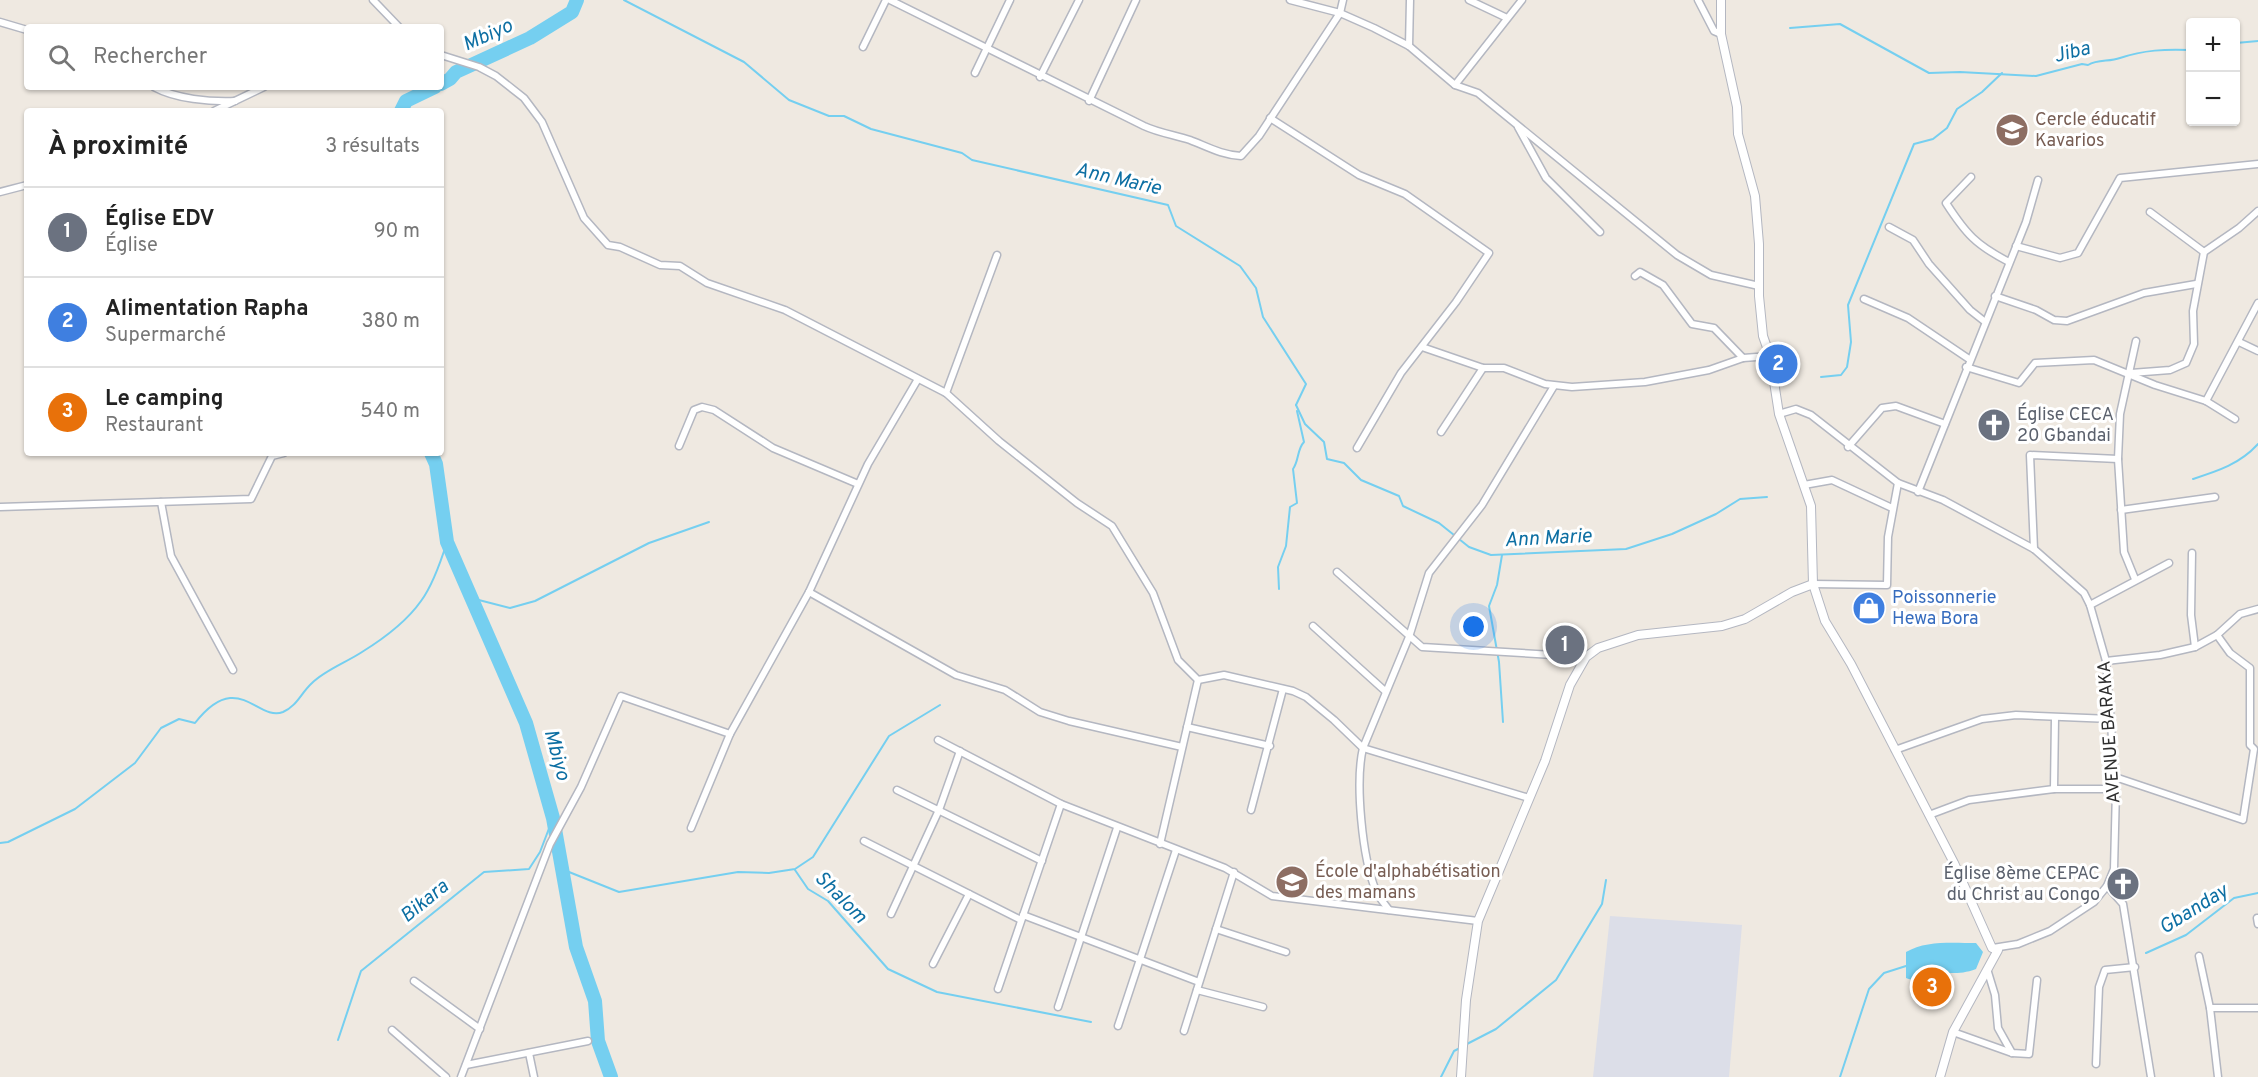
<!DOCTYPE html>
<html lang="fr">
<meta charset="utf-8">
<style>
:root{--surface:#fff;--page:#f2f2f2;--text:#222;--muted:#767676;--line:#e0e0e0;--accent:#7c3aed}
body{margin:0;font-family:Overpass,sans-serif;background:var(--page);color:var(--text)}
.controls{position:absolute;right:18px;top:18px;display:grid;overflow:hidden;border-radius:6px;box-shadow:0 2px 4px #0004}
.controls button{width:54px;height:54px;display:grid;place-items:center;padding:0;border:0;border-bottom:2px solid var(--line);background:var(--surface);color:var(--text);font:30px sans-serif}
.you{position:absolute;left:1474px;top:627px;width:21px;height:21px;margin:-15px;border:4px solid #fff;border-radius:50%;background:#1a73e8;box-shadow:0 0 0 9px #1a73e833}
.badge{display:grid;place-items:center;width:39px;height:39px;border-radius:50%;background:var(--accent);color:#fff;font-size:20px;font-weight:700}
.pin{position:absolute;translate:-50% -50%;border:3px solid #fff;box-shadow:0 2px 6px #0006}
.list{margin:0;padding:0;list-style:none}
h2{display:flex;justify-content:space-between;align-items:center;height:78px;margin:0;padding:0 24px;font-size:26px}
h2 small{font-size:20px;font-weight:400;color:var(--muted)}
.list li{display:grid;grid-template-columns:39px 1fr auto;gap:18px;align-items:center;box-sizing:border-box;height:90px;padding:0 24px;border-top:2px solid var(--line)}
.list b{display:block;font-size:22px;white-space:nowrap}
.list p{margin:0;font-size:20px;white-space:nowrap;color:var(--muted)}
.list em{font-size:20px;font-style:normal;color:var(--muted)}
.icon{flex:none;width:33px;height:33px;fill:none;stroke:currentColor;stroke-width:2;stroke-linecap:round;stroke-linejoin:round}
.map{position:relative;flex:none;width:2258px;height:1077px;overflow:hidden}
.search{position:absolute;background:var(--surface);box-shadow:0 2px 4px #0004;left:24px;top:24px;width:420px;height:66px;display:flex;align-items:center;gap:15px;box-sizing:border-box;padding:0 21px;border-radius:6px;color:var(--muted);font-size:22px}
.panel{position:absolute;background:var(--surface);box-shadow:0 2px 4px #0004;left:24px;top:108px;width:420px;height:348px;border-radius:6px}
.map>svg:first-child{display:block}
</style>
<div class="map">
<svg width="2258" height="1077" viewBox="0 0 2258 1077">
<rect width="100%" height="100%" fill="#efe9e1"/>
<path fill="#dcdee8" d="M1610,916l132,9 -13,152h-136z"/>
<path fill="#75cff0" d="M1976,943l7,9 -7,17c-13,5 -22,4 -35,4 -12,1 -23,10 -35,5v-26c20,-12 48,-9 70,-9z"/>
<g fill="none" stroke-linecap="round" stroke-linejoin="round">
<g stroke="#75cff0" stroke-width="2">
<path d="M624,0l120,62 45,38 40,16h15l27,13 91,24 10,7 196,45 8,21 64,40 16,22 7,29 43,67 -10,21"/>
<path d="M1790,28l50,-4 89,49 31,-1 76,4 46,-12 6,1c10,-6 21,-3 32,-7 24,-8 45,-9 70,-8"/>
<path d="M2236,43l22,-2"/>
<path d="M1821,377l20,-2 6,-8 4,-25 -3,-37 66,-161 19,-5 14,-11 10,-19 25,-17 20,-19"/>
<path d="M1296,405l9,19 19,18 3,17 17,4 17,17 38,16 4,10 36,17 30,24 22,8 135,-6 46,-15 44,-20 24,-15 27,-2"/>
<path d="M2193,479c25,-8 47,-15 65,-35"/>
<path d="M1502,555l-5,30 -8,21 10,56 4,60"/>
<path d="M1279,589l-1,-22 8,-21 4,-39 7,-4 -4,-34c6,-8 4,-20 11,-27l-7,-31"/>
<path d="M471,598l39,10 25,-7 114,-58 60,-21"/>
<path d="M0,843l8,-1 67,-33 60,-46 26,-35 18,-9 16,4c43,-55 62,-1 88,-11 14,-6 18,-19 29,-29 13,-13 35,-21 50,-31 21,-13 45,-31 59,-51 12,-16 20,-40 26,-59"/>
<path d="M559,868l60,24 119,-20 31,1 26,-4 18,-12 76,-121 51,-31"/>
<path d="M795,870l13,19 20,12 60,68 49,23 154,30"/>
<path d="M2146,953l40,-18 48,-37 24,-5"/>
<path d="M338,1040l23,-69 123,-99 45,-3 11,-17 13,-34"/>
<path d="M1465,1045l31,-16 60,-49 46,-76 4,-24"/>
<path d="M1441,1077l13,-26 6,-3"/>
<path d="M1840,1077l29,-88 15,-16 22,-7"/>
</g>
<g stroke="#75cff0" stroke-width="14">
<path d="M441,84l9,-5 6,-7 74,-34 42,-26 5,-12"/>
<path d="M401,111l5,-10 29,-14"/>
<path d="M431,453l5,11 11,78 79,181 27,95 23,129 19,54 3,40 13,36"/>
</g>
<g stroke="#b4b7c1" stroke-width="9">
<g id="minor">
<path d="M373,0l26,27"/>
<path d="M890,0l254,126c15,7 31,9 46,14 18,7 32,15 51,16l18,-20 81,-123 3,-13"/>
<path d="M1290,0l50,13 34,15 35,18 46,39 23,8 199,162 34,20 48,11"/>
<path d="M1469,0l38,18"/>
<path d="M1698,0l16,31 7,3"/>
<path d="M0,22l27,8"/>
<path d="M1409,46l1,-46"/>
<path d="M863,47l23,-47"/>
<path d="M441,55l38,12 17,9 28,22 18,24 42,96 24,27 12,2 40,18 20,1 27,17 78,27 161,83 53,48 78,62 35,23 41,67 25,67 20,20 26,-5 69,16 13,6 28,23 29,28 166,50"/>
<path d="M975,73l35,-73"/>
<path d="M1040,77l39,-77"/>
<path d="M1455,85l67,-85"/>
<path d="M154,87c22,12 56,15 81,14"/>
<path d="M1089,101l47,-101"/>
<path d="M214,111l50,-24"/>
<path d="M1270,118l89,57 46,19 84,59 -33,49 -55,71 -44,75"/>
<path d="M1518,127l28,51 54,54"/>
<path d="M1971,177l-25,26c20,31 30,42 63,59"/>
<path d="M0,192l27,-7"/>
<path d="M2150,212l54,40"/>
<path d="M1889,227l24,13 16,24 41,46 14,11"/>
<path d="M2016,246l44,12 18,-5 42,-75 138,-14"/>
<path d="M1635,276l5,-4 23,13 29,39 22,4 29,30 27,-2"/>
<path d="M1995,296l41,14 18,10 13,1 77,-28 52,-9"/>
<path d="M1864,299l44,19 61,41"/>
<path d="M2239,342l19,9"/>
<path d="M1422,347l61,21h21l41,16 27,3 73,-5 64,-12 34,-12"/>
<path d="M1966,367l53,16 16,-20 59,-3 61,25 51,16 29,18"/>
<path d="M2131,373l39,-3 16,-7 8,-19 -1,-33 11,-59 35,-24 19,-17"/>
<path d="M946,393l51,-138"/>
<path d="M2206,401l52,-98"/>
<path d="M1779,414l17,-5 15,6 87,68 45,17 91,49 50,44 6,12 16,56 10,128 -2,80 -7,17 -13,16 -44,29 -32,13 -25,4"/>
<path d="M1441,432l42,-64"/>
<path d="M679,446l15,-36 8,-3 12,3 59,38 85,36"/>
<path d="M1848,447l34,-39 14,-2 49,18"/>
<path d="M1804,485l28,-5 60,28"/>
<path d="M1918,492l108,-270 12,-42"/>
<path d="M161,502l10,54 62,114"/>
<path d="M0,507l251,-8 21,-43 12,-3"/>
<path d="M2121,510l94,-13"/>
<path d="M2034,549l-4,-94 88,4"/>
<path d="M2192,553l-1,62 4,32"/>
<path d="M1337,572l85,75 164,10"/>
<path d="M2135,579l-11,-27 -6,-93 2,-45 16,-73"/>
<path d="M1813,584l74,1 1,-48 10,-54"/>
<path d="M809,592l147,83 49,15 35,22 29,9 113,26"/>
<path d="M2090,605l79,-42"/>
<path d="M1313,626l72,65"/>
<path d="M2106,661l54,-6 35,-8 22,-12 23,-21 18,-5"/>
<path d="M1187,727l83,19"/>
<path d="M938,740l123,64 164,64 47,28 206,25"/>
<path d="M1895,750l87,-31 34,-4 95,4"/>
<path d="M2115,777l128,43 11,-71 -4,-4v-77l-20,-15 -13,-18"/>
<path d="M2054,789l1,-71"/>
<path d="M897,790l145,71"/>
<path d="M1251,810l32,-121"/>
<path d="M1929,815l40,-15 85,-11h62"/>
<path d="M691,828l39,-94"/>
<path d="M864,841l157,79"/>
<path d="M1160,844l38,-164"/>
<path d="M2107,886l16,18 28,173"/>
<path d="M1389,910c-4,-6 -10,-12 -13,-19 -14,-33 -21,-109 -13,-143l46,-111 20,-64 53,-68 72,-119"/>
<path d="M891,914l48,-104 21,-59"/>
<path d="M1023,915l176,67"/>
<path d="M2257,918l1,6"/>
<path d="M1216,929l70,23"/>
<path d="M2199,956l11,52 8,69"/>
<path d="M933,964l36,-70"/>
<path d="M1988,972l7,23 3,33 14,25"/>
<path d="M414,981l66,48"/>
<path d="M998,989l63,-185"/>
<path d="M1197,990l66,17"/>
<path d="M1058,1007l59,-179"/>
<path d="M2210,1008h48"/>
<path d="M1118,1026l58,-176"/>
<path d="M392,1030l54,47"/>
<path d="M1184,1031l50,-159"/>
<path d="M1953,1032l59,21 17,1 8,-74"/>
<path d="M529,1053l5,24"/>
<path d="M2096,1064l3,-77 6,-17 30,-3"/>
<path d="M466,1065l122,-24"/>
<path d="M461,1077l89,-233 31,-57 40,-91 109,38 79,-142 59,-128 50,-85"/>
</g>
</g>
<g stroke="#b4b7c1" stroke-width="10">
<g id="tertiary">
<path d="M1721,0v34l16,73 1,27 17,62 4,48v52l4,40 7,20 9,58 32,92 2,78 12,37 26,43 103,199 38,85 6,2 -45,82 -13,45"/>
<path d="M1461,1077l5,-77 12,-79 67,-160 25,-76 16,-28 12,-9 40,-13 84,-9 23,-7 47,-27 21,-8"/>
</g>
</g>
<use href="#minor" stroke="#fff" stroke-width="6"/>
<use href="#tertiary" stroke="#fff" stroke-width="8"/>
</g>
<defs>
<g id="school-disc" transform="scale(1.725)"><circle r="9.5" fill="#8d6e63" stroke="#fff"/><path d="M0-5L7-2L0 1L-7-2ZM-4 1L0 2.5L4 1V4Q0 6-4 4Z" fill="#fff"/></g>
<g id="church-disc" transform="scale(1.725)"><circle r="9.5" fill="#6b7280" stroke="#fff"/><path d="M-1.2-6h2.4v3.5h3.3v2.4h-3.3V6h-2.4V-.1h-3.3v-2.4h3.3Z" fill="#fff"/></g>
<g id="shop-disc" transform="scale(1.725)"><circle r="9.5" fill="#3f7fe0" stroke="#fff"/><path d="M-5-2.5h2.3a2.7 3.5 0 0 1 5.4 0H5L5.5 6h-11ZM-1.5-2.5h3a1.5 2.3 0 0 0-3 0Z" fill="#fff"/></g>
</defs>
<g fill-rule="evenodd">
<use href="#school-disc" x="2012" y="130"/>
<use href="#church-disc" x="1994" y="425"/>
<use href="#shop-disc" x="1869" y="608"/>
<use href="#school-disc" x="1292" y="882"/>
<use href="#church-disc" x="2123" y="884"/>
</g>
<g text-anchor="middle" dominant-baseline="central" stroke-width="6" stroke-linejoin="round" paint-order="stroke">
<g font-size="18" fill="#785e54" stroke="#fff" text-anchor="start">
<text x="2035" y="120">Cercle éducatif<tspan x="2035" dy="21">Kavarios</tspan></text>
<text x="1315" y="872">École d'alphabétisation<tspan x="1315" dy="21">des mamans</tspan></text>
</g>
<g font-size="18" fill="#5b616d" stroke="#fff" text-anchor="start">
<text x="2017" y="415">Église CECA<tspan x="2017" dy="21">20 Gbandai</tspan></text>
<text x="2100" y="874" text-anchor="end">Église 8ème CEPAC<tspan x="2100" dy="21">du Christ au Congo</tspan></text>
</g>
<g font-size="18" fill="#366cbe" stroke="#fff" text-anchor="start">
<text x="1892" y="598">Poissonnerie<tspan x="1892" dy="21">Hewa Bora</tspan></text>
</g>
<g font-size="18" fill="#2e2e2e" stroke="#fff">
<text transform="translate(2110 732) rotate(-94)">AVENUE BARAKA</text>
</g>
<g font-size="20" font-style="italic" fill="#0d6fa3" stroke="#fff">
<text transform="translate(488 36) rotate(-24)">Mbiyo</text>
<text transform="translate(2072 53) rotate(-14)">Jiba</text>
<text transform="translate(1118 180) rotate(13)">Ann Marie</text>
<text transform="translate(1548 539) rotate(-3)">Ann Marie</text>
<text transform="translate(556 755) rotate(75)">Mbiyo</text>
<text transform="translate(840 898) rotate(45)">Shalom</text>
<text transform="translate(425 902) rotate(-39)">Bikara</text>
<text transform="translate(2194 910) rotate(-32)">Gbanday</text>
</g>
</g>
</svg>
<div class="controls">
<button>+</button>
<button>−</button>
</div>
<div class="you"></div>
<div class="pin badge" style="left:1565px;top:645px;background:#6b7280">1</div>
<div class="pin badge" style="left:1778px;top:364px;background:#3f7fe0">2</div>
<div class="pin badge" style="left:1932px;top:987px;background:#e8710a">3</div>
<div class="search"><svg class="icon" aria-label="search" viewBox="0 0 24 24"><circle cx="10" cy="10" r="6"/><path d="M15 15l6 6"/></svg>Rechercher</div>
<section class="panel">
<h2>À proximité<small>3 résultats</small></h2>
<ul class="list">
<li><span class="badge" style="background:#6b7280">1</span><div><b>Église EDV</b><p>Église</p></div><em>90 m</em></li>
<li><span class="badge" style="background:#3f7fe0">2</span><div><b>Alimentation Rapha</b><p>Supermarché</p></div><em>380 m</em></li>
<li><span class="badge" style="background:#e8710a">3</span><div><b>Le camping</b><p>Restaurant</p></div><em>540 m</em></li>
</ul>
</section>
</div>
